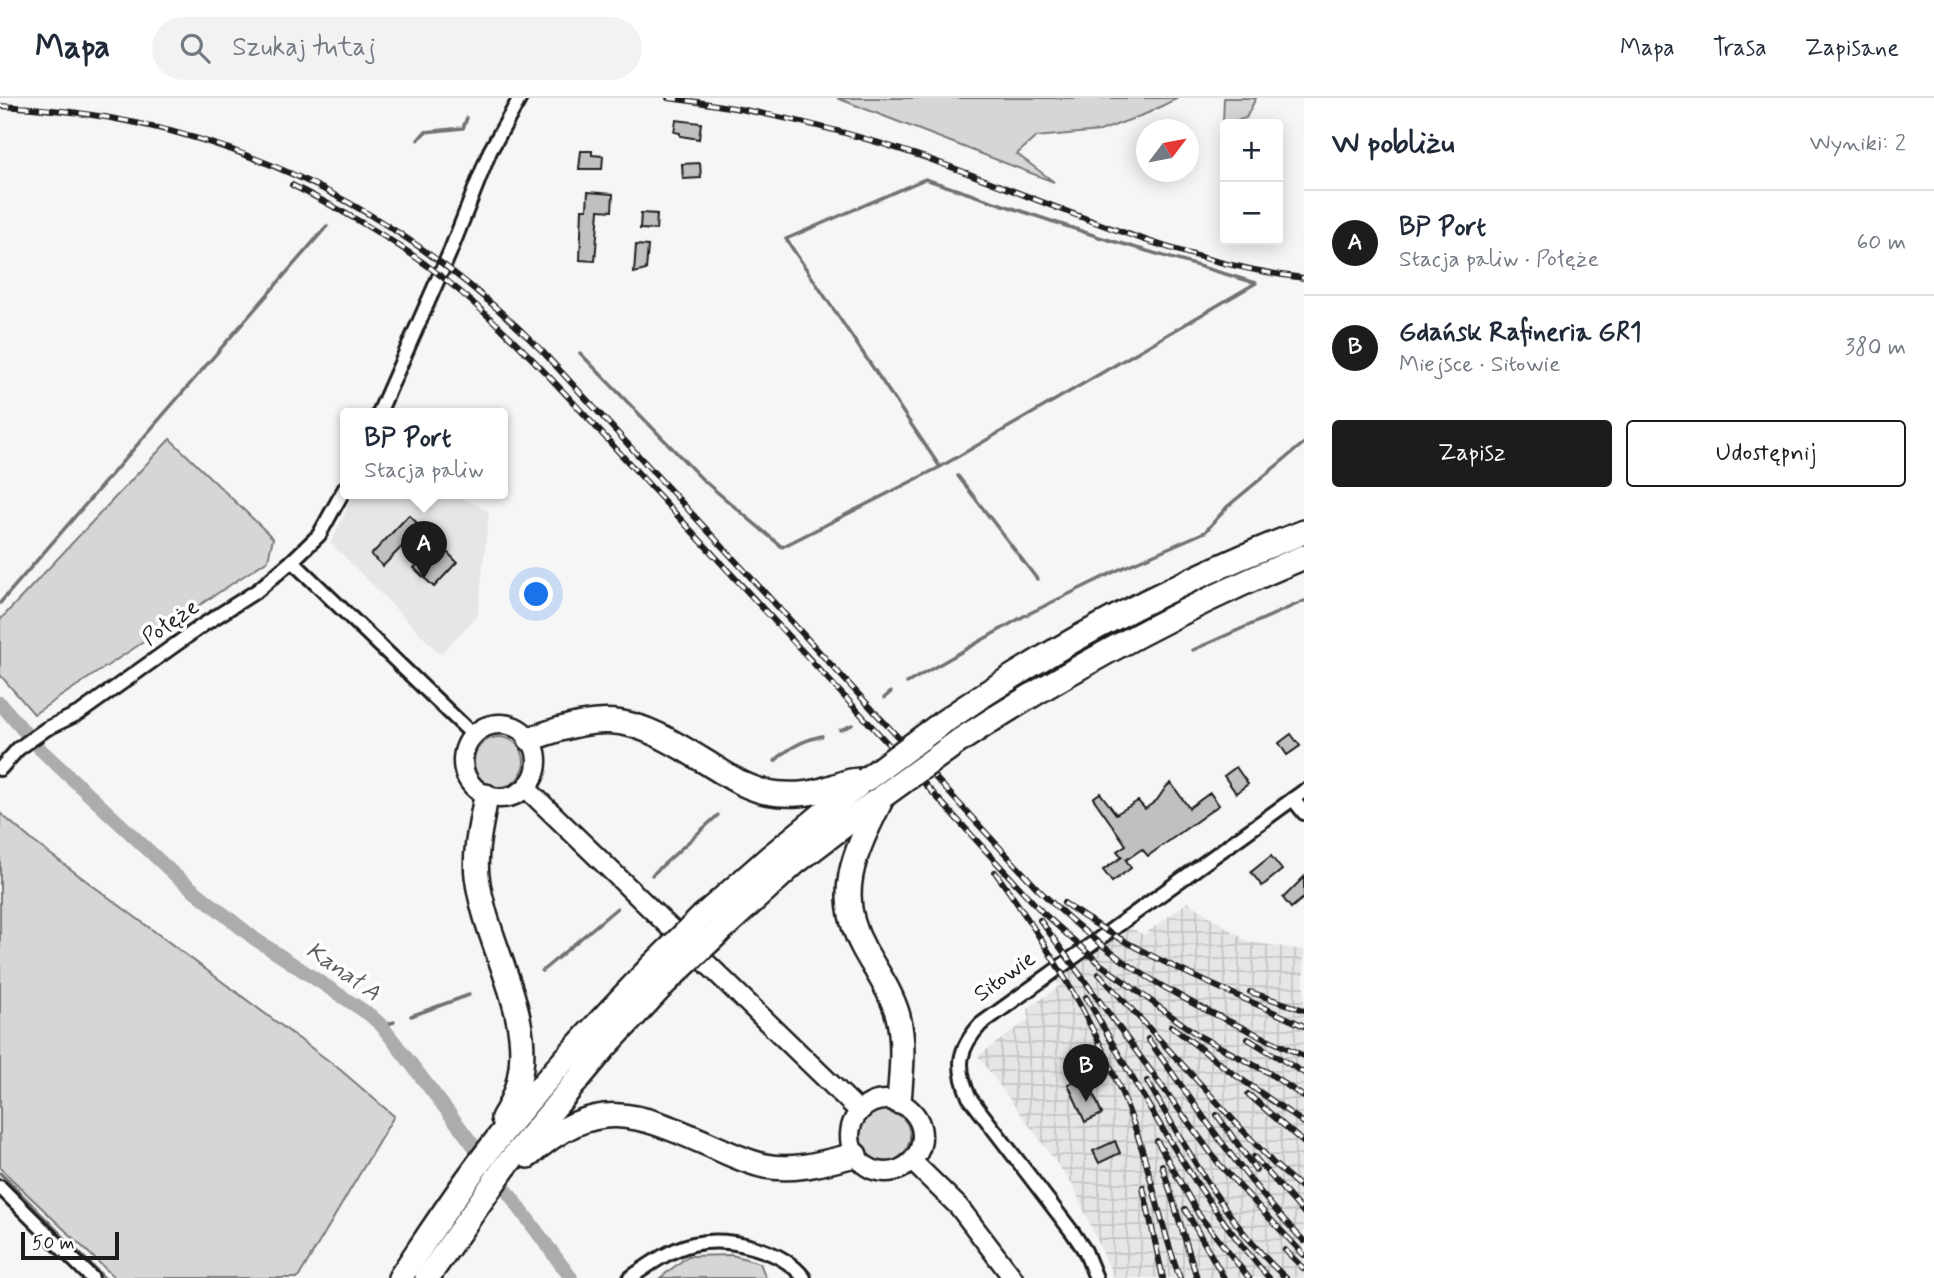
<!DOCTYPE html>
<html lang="pl">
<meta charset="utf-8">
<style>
:root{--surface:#fff;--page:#f2f2f3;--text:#1f2937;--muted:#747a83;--line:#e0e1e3;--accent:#1c1c1c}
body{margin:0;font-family:Mynerve,sans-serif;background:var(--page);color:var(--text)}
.controls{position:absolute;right:21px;top:21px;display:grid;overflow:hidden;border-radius:7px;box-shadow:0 4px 18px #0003}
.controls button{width:63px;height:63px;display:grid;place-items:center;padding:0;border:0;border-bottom:2px solid var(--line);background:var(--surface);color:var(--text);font:35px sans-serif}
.compass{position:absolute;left:1136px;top:21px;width:63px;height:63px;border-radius:50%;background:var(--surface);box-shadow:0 4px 18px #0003;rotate:58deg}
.scale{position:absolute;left:21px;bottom:18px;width:98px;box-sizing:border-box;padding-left:7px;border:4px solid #1c1c1c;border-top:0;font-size:19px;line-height:24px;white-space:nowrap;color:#1c1c1c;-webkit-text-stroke:5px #fff;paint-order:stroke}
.you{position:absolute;left:537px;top:497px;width:24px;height:24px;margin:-18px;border:5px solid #fff;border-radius:50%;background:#1a73e8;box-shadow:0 0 0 10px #1a73e833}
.badge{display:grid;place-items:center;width:46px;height:46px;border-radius:50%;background:var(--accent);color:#fff;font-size:23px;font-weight:700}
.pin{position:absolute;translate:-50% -58px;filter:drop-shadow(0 2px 4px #0008)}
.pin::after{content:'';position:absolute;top:37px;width:24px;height:21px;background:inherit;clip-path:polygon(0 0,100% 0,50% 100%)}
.popup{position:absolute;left:340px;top:310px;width:168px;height:91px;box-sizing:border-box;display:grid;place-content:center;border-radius:7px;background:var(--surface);filter:drop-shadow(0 2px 5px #0005);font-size:23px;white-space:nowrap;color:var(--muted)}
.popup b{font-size:26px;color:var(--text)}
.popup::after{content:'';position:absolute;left:50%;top:100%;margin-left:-14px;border:14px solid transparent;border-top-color:var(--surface)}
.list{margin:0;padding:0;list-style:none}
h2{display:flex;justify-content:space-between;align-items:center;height:91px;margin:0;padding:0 28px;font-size:30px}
h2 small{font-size:23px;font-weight:400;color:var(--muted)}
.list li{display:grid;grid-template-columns:46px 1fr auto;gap:21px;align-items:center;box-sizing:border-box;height:105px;padding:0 28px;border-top:2px solid var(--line)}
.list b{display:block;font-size:26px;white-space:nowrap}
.list p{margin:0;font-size:23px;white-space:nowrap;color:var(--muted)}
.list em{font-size:23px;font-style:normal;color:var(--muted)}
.actions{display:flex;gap:14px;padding:21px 28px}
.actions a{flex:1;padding:16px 0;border:2px solid var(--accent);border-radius:7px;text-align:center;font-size:24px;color:var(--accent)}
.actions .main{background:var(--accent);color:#fff}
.icon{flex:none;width:38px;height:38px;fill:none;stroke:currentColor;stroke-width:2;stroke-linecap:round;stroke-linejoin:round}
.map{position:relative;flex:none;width:1304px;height:1180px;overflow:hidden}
header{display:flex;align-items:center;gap:42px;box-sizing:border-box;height:98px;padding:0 35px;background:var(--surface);border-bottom:2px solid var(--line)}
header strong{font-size:33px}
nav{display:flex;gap:38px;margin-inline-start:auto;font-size:24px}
.search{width:490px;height:63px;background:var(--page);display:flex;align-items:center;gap:18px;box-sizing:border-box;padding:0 24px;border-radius:38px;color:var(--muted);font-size:26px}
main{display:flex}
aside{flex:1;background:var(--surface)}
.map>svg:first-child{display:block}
</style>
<header>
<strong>Mapa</strong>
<div class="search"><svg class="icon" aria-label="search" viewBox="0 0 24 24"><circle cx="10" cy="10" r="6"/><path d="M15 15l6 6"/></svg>Szukaj tutaj</div>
<nav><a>Mapa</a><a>Trasa</a><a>Zapisane</a></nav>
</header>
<main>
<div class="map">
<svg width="1304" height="1180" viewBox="0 0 1304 1180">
<defs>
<pattern id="industrial-grid" width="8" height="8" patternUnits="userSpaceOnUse" patternTransform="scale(1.75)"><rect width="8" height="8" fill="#e6e6e6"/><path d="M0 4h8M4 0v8" fill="none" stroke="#c5c5c5"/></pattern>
</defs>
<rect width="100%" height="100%" fill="#f6f6f6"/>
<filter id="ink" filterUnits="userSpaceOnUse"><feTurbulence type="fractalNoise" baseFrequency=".0143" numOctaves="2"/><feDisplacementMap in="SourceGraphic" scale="14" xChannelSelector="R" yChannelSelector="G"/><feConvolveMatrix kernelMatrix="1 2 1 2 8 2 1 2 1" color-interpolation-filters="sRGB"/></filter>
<g filter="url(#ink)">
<path fill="#e6e6e6" d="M354,395h97l38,18 -11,104 -38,39 -109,-111z"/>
<path fill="url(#industrial-grid)" d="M1188,804l61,40 55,8v328h-190l-42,-94 -94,-128 51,-37 -1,-10 31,-23 -3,-6 71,-54 17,9z"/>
<g fill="#d6d6d6" stroke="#797979" stroke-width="2">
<path d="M837,0h341l-30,15 -48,18 -64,6 -19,17 37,28z"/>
<path d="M1224,0h32l-10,20 -23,7z"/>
<path d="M170,341l103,99 -5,22 -234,154 -34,-39v-55z"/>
<circle cx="499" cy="664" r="25"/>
<path d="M0,715l34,29 303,225 57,49 -96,162h-183l-115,-110z"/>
<circle cx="884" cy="1038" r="26"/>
<path d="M732,1157l28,8 6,15h-106l28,-22z"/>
</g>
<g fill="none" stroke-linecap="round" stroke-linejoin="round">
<g stroke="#727272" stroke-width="3.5">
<path d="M418,42l7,-8 38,-4 4,-10"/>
<path d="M925,81l174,58 157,46 -316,184 -154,-228z"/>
<path d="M580,255l123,127 79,67 158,-80"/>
<path d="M958,378l79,103"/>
<path d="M0,505l327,-377"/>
<path d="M1193,552l111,-49"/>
<path d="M907,585l117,-67 96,-47 85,-37 23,-26 76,-63"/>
<path d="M884,600l7,-6"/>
<path d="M840,632l12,-5"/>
<path d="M775,663c13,-13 29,-21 47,-25"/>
<path d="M652,777l66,-60"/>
<path d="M542,873l75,-63"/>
<path d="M411,918l58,-21"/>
<path d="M382,928l12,-4"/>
<path d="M0,1075l104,105"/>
</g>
<g stroke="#acacac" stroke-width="14">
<path d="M0,605l24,28"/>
<path d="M40,651l136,127 79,63 115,76 12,11 80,104 109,148"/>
</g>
</g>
<g fill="#c0c0c0" stroke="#1c1c1c" stroke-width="2">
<path d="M676,22l25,3 -2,16 -19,-3v-3l-6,-1z"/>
<path d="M581,53h11v4l11,1 -1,13h-23z"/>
<path d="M700,65l1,15 -18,1 -1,-15z"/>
<path d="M588,94l25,2 -1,17 -13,-1 -4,51 -15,-1 2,-51h5z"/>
<path d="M641,115l16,1 -1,16 -16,-1z"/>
<path d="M636,147l12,1 -2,24 -12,3z"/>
<path d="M409,417l12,12 -38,39 -12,-11z"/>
<path d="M438,445l19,19 -23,25 -20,-19z"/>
<path d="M1291,636l9,12 -13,9 -8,-12z"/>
<path d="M1236,669l12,17 -12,9 -12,-17z"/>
<path d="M1171,685l18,25 21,-15 9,12 -71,51 -6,-7 -16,11 5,8 -19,14 -9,-12 19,-13 -5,-6 9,-6 -33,-47 7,-5 16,21 22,-13 7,8 12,-9 9,-13z"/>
<path d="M1271,758l11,14 -20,16 -11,-14z"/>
<path d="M1304,779v24l-2,-2 -11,9 -8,-10z"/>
<path d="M1086,978l16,38 -17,8 -17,-38z"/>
<path d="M1115,1043l5,12 -21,10 -6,-12z"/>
</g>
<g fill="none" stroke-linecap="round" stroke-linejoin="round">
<g stroke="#1c1c1c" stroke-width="18">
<g id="street">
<path d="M379,315l71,-161 40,-101 30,-53"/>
<path d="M292,463l181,174"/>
<path d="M0,671l18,-20 28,-20 35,-17 122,-87 55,-35 34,-29 27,-26 26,-47"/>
<path d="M1293,701l11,14"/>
<path d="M0,1089l92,91"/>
<path d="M630,1180c20,-14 39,-28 63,-34 34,-8 89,5 111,34"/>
<path d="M1096,1180l-11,-27 -12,-18 -104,-136c-13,-31 -11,-48 12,-73l323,-233"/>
</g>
</g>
<g stroke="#1c1c1c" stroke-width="23">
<g id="secondary">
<circle cx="500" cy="663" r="37"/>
<path d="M526,690l333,323"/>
<circle cx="886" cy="1038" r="36"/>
<path d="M912,1063l47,46 54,71"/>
</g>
</g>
<g stroke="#1c1c1c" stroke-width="28">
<g id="highway">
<path d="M942,625c112,-78 235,-142 362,-191"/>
<path d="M530,641c81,-29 102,-22 174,22 20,12 39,26 62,31 20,4 44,3 63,-4 13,-4 22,-9 36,-8"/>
<path d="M959,643c109,-71 224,-134 345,-184"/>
<path d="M486,698c-4,26 -12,53 -9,80 10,82 77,161 26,242"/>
<path d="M883,698c-26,53 -51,96 -19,153 12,22 27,42 34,67 7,28 3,58 1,86"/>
<path d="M704,817l66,-58 87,-71"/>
<path d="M719,834l77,-70 84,-64"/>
<path d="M528,1058c68,-60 107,-44 182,-11 18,8 36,17 55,21 30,6 61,-4 90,-11"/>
<path d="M400,1180c30,-45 59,-90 92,-132 49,-63 105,-122 160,-180"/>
<path d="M427,1180l77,-110 101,-121 62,-66"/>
</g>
</g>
<use href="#street" stroke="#fff" stroke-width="12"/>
<use href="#secondary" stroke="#fff" stroke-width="18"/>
<use href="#highway" stroke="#fff" stroke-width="23"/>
<g stroke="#1c1c1c" stroke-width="6">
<g id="rail">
<path d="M668,0c88,11 174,31 258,60 125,44 245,104 378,120"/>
<path d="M0,8c214,9 392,94 542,245l495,537c42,42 88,78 141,107 40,23 84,41 126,61"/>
<path d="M292,87c52,26 103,55 149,91 74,58 135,130 199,199 71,77 141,154 212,230"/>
<path d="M846,600l196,214 58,52 99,72 70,37 35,24"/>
<path d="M995,774c56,77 107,163 139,253 18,50 27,103 46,153"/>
<path d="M1064,805c73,53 159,85 240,123"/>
<path d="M1040,822l179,244 85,91"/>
<path d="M1099,876l174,189 31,27"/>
<path d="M1250,894l54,18"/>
<path d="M1086,899c56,97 108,196 183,281"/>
<path d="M1171,928l60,46 73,51"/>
<path d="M1148,941c50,69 96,141 156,202"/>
<path d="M1248,941l56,34"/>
<path d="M1147,983c40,68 80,144 139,197"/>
<path d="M1248,996l56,49"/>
<path d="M1217,1017l39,55"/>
<path d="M1157,1043l42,74 50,63"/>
<path d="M1254,1059l50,56"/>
<path d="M1162,1067l35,113"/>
<path d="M1143,1089l20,91"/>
<path d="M1185,1111l39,69"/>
<path d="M1285,1152l19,19"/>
</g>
</g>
<use href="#rail" stroke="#fff" stroke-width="3.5" stroke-dasharray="10" stroke-linecap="butt"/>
<g stroke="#1c1c1c" stroke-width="28" stroke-linecap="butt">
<g id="highway-bridge">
<path d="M865,682l77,-57"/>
<path d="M883,698l76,-55"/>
<path d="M652,868l52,-51"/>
<path d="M667,883l52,-49"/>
</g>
</g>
<use href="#highway-bridge" stroke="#fff" stroke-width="23"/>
</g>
</g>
<g text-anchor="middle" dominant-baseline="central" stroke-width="7" stroke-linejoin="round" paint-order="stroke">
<g font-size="23" fill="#1c1c1c" stroke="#fff">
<text transform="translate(171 525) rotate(-35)">Połęże</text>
<text transform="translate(1005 879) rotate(-36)">Sitowie</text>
</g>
<g font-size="24" font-style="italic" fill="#5d5d5d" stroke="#fff">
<text transform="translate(343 874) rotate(35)">Kanał A</text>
</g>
</g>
</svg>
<div class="controls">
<button>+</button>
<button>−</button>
</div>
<svg class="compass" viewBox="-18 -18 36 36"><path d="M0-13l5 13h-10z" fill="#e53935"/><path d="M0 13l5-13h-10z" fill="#747a83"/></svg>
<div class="scale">50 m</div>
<div class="you"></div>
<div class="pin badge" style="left:424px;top:481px">A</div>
<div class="popup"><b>BP Port</b>Stacja paliw</div>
<div class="pin badge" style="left:1086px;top:1004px">B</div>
</div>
<aside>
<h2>W pobliżu<small>Wyniki: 2</small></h2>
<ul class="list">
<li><span class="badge">A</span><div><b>BP Port</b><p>Stacja paliw · Połęże</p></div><em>60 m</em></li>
<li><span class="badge">B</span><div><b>Gdańsk Rafineria GR1</b><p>Miejsce · Sitowie</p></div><em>380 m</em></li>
</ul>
<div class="actions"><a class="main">Zapisz</a><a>Udostępnij</a></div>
</aside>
</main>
